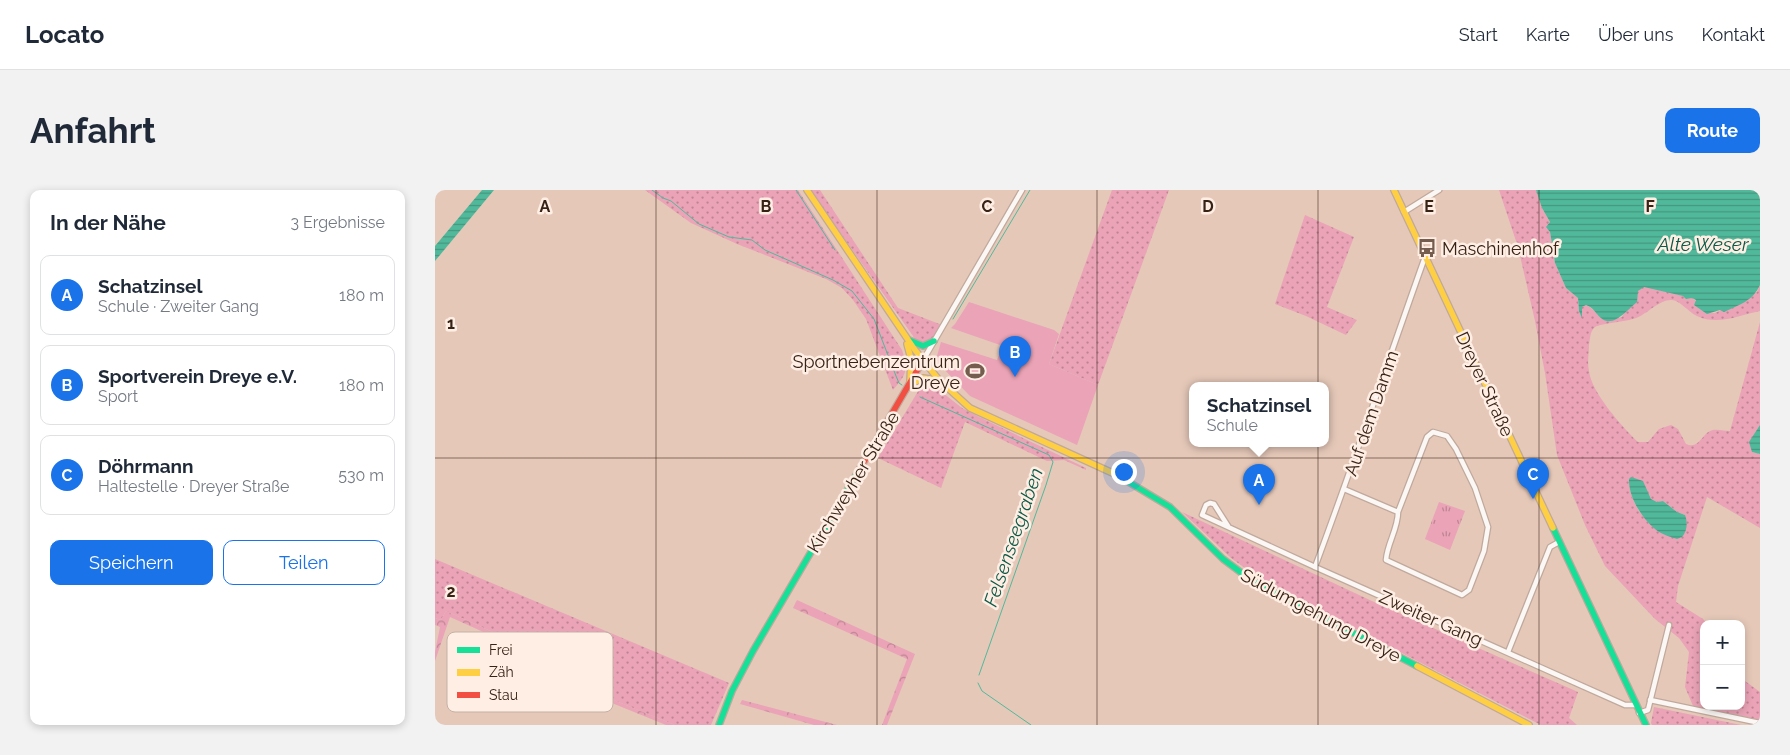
<!DOCTYPE html>
<html lang="de">
<meta charset="utf-8">
<style>
:root{--surface:#fff;--page:#f2f2f3;--text:#1f2937;--muted:#747a83;--line:#e0e1e3;--accent:#1a73e8}
body{margin:0;font-family:Raleway,sans-serif;background:var(--page);color:var(--text)}
.controls{position:absolute;right:15px;bottom:15px;display:grid;overflow:hidden;border-radius:10px;box-shadow:0 2px 8px #0003}
.controls button{width:45px;height:45px;display:grid;place-items:center;padding:0;border:0;border-bottom:1px solid var(--line);background:var(--surface);color:var(--text);font:25px sans-serif}
.you{position:absolute;left:688px;top:281px;width:18px;height:18px;margin:-12px;border:4px solid #fff;border-radius:50%;background:#1a73e8;box-shadow:0 0 0 8px #1a73e833}
.badge{display:grid;place-items:center;width:32px;height:32px;border-radius:50%;background:var(--accent);color:#fff;font-size:16px;font-weight:700}
.pin{position:absolute;translate:-50% -41px;filter:drop-shadow(0 1px 2px #0008)}
.pin::after{content:'';position:absolute;top:26px;width:18px;height:15px;background:inherit;clip-path:polygon(0 0,100% 0,50% 100%)}
.popup{position:absolute;left:754px;top:192px;width:140px;height:65px;box-sizing:border-box;display:grid;place-content:center;border-radius:10px;background:var(--surface);filter:drop-shadow(0 1px 4px #0005);font-size:16px;white-space:nowrap;color:var(--muted)}
.popup b{font-size:19px;color:var(--text)}
.popup::after{content:'';position:absolute;left:50%;top:100%;margin-left:-10px;border:10px solid transparent;border-top-color:var(--surface)}
.list{margin:0;padding:0;list-style:none}
h2{display:flex;justify-content:space-between;align-items:center;height:65px;margin:0;padding:0 20px;font-size:21px}
h2 small{font-size:16px;font-weight:400;color:var(--muted)}
.list li{display:grid;grid-template-columns:32px 1fr auto;gap:15px;align-items:center;box-sizing:border-box;height:80px;margin:0 10px 10px;padding:0 10px;border:1px solid var(--line);border-radius:10px}
.list b{display:block;font-size:19px;white-space:nowrap}
.list p{margin:0;font-size:16px;white-space:nowrap;color:var(--muted)}
.list em{font-size:16px;font-style:normal;color:var(--muted)}
.actions{display:flex;gap:10px;padding:15px 20px}
.actions a{flex:1;padding:11px 0;border:1px solid var(--accent);border-radius:10px;text-align:center;font-size:18px;color:var(--accent)}
.actions .main{background:var(--accent);color:#fff}
.map{position:relative;flex:none;width:1325px;height:535px;overflow:hidden;border-radius:10px}
header{display:flex;align-items:center;gap:30px;box-sizing:border-box;height:70px;padding:0 25px;background:var(--surface);border-bottom:1px solid var(--line)}
header strong{font-size:24px}
nav{display:flex;gap:28px;margin-inline-start:auto;font-size:18px}
.intro{display:flex;align-items:center;justify-content:space-between;box-sizing:border-box;height:120px;padding:0 30px}
h1{margin:0;font-size:35px}
.button{padding:12px 22px;border-radius:10px;background:var(--accent);color:#fff;font-size:18px;font-weight:700}
main{display:flex;gap:30px;padding:0 30px}
aside{flex:1;background:var(--surface);border-radius:10px;box-shadow:0 2px 8px #0003}
.map>svg:first-child{display:block}
</style>
<header>
<strong>Locato</strong>
<nav><a>Start</a><a>Karte</a><a>Über uns</a><a>Kontakt</a></nav>
</header>
<div class="intro"><h1>Anfahrt</h1><a class="button">Route</a></div>
<main>
<aside>
<h2>In der Nähe<small>3 Ergebnisse</small></h2>
<ul class="list">
<li><span class="badge">A</span><div><b>Schatzinsel</b><p>Schule · Zweiter Gang</p></div><em>180 m</em></li>
<li><span class="badge">B</span><div><b>Sportverein Dreye e.V.</b><p>Sport</p></div><em>180 m</em></li>
<li><span class="badge">C</span><div><b>Döhrmann</b><p>Haltestelle · Dreyer Straße</p></div><em>530 m</em></li>
</ul>
<div class="actions"><a class="main">Speichern</a><a>Teilen</a></div>
</aside>
<div class="map">
<svg width="1325" height="535" viewBox="0 0 1325 535">
<defs>
<pattern id="grass-dots" width="8" height="8" patternUnits="userSpaceOnUse" patternTransform="scale(1.25)"><rect width="8" height="8" fill="#eaa3b7"/><path d="M2 2h.1M6 6h.1" fill="none" stroke="#be8494" stroke-width="1.8" stroke-linecap="round"/></pattern>
<pattern id="forest-crowns" width="20" height="18" patternUnits="userSpaceOnUse" patternTransform="scale(1.25)"><rect width="20" height="18" fill="#eaa3b7"/><path d="M2 6a3 3 0 1 1 6 0M12 15a3 3 0 1 1 6 0" fill="none" stroke="#be8494"/></pattern>
<pattern id="park-tufts" width="24" height="20" patternUnits="userSpaceOnUse" patternTransform="scale(1.25)"><rect width="24" height="20" fill="#eaa3b7"/><path d="M3 7l-1-3M5 7V3M7 7l1-3M15 17l-1-3M17 17v-4M19 17l1-3" fill="none" stroke="#be8494"/></pattern>
<pattern id="water-rules" width="6" height="5" patternUnits="userSpaceOnUse" patternTransform="scale(1.25)"><rect width="6" height="5" fill="#51b99b"/><path d="M0 2.5h6" fill="none" stroke="#44967d"/></pattern>
</defs>
<rect width="100%" height="100%" fill="#e5c8b8"/>
<g fill="url(#grass-dots)" fill-rule="evenodd">
<path d="M210,0h153l104,160c7,20 4,25 -9,40l-27,-71 -13,-19 -11,-12 -16,-9 -89,-35 -46,-21z"/>
<path d="M375,0h10l78,118 44,17c-6,9 -11,19 -24,18z"/>
<path d="M677,0h57l-71,195 -49,-21z"/>
<path d="M1064,0h37l6,18 8,14 -3,5 3,5 5,31 11,25 12,10 1,13 3,5v-9l4,-2c9,4 12,12 21,16l15,-4 16,-26 5,-5 41,10 2,3 6,-1 4,3 -2,4 16,8h5l42,-21 3,-7v26c-20,4 -42,15 -63,5 -7,-3 -18,-16 -25,-16 -12,-1 -25,14 -36,18 -10,4 -34,5 -41,9 -5,4 -5,12 -6,18 0,8 -2,18 0,26 2,21 34,57 49,71h10l11,-13 12,-4 7,4 8,15c14,6 16,-12 27,-14 5,-1 12,1 17,1l30,-109v103l-8,27 8,2v74l-53,-31 -29,89 -2,16 27,17 4,5h-3v82h37v-28l19,14v28l-67,-14 -8,-19 4,-35 -10,-14 -24,-19 -50,-53 -20,-41 -28,-70 -12,-82 -10,-52 -17,-74zM1194,289l20,15 2,5 6,3 6,-1 14,11 8,3c0,9 2,18 -5,23 -11,-6 -25,-12 -35,-20 -9,-8 -17,-28 -16,-39z"/>
<path d="M870,25l49,22 -27,70 30,13 -11,15 -40,-19 -31,-12z"/>
<path d="M491,192h3l33,26 17,9 107,51v2l-22,-10 -17,1 -82,-39 -24,66 -63,-30 45,-75z"/>
<path d="M747,322l192,90 204,90 -9,26 8,7h-36l-278,-144 -32,-23z"/>
<path d="M0,369l294,124 -18,42h-36l-96,-39 -5,-3 -1,-10 -5,-7 -122,-55 -5,9 -6,-2z"/>
<path d="M1219,517l87,18h-89l-1,-2z"/>
</g>
<g fill="url(#forest-crowns)">
<path d="M362,410l118,54 -28,71h-5l25,-66 -114,-51z"/>
<path d="M11,421l122,55 4,3 2,14 5,3 96,39h-9l-91,-37c-8,-7 -3,-13 -14,-21l-111,-50 -15,44v-9l5,-25 -5,-2v-7l6,2z"/>
<path d="M307,510l95,25h-23l-74,-21z"/>
</g>
<path fill="url(#park-tufts)" d="M1004,312l26,9 -15,39 -25,-11z"/>
<path fill="#eaa3b7" d="M534,112l85,28 5,4 -10,30 49,21 -21,60 -107,-49 -32,-33 -1,-7 4,-14 56,18 6,-14 -52,-18 4,-4z"/>
<g fill="url(#water-rules)">
<path d="M47,0h12l-59,71v-15z"/>
<path d="M1101,0h224v95c-7,16 -21,20 -36,27l-4,-2 -13,4 -13,-9 2,-5 -4,-2 -6,1 -3,-3 -39,-9 -6,4 -1,11c-9,7 -24,27 -36,16 -6,-5 -7,-10 -15,-13l-4,2v11l-3,-7 -1,-13 -12,-10 -11,-25 -5,-31 -4,-5 4,-5 -8,-14z"/>
<path d="M1325,235v29l-8,-2 -3,-10z"/>
<path d="M1196,287l12,4 8,18 6,3 6,-1 14,11 8,3c3,8 2,16 -3,22l-5,2c-6,-2 -13,-4 -18,-7 -16,-11 -31,-35 -30,-53z"/>
</g>
<g fill="none" stroke-linecap="round" stroke-linejoin="round">
<g stroke="#51b99b" stroke-width="1">
<path d="M217,0l11,8 8,3 28,23 30,13 23,3 13,10 68,30 19,11 22,28 22,57 3,7 3,2"/>
<path d="M361,0l39,60"/>
<path d="M518,129l77,-129"/>
<path d="M485,207l129,58 4,7 -7,23 -67,190"/>
<path d="M543,493l4,8 49,34"/>
</g>
<g stroke="#c0a99c" stroke-width="7">
<g id="street">
<path d="M969,22l35,-22"/>
<path d="M487,172l100,-172"/>
<path d="M909,299l54,23 29,-75 6,-5 14,4 9,13 19,39 13,39 -4,24 -15,39 -7,5 -76,-35c1,-16 12,-31 12,-48"/>
<path d="M793,336l-14,-22 -4,-1 -4,2 -4,10 113,52 310,138h11"/>
<path d="M880,377c38,-102 73,-206 110,-310"/>
<path d="M1073,462l42,-105 9,-5"/>
<path d="M1215,510l110,23"/>
<path d="M1204,523l9,-3 21,-85"/>
</g>
</g>
<g stroke="#c0a99c" stroke-width="8">
<g id="fast">
<path d="M474,150l14,6 11,-5"/>
<path d="M682,285l53,32 53,52 28,21 166,86"/>
<path d="M1118,338l93,197"/>
<path d="M284,535l13,-34 21,-40 106,-181"/>
</g>
</g>
<g stroke="#c0a99c" stroke-width="8">
<g id="slow">
<path d="M372,0l108,160 24,30 31,28 147,67"/>
<path d="M959,0l159,338"/>
<path d="M472,154l4,15 -1,23"/>
<path d="M478,193l10,-5 14,2"/>
<path d="M982,476l112,59"/>
</g>
</g>
<g stroke="#c0a99c" stroke-width="8">
<path id="jam" d="M424,280l63,-108"/>
</g>
<use href="#street" stroke="#fbf7f4" stroke-width="4.5"/>
<use href="#fast" stroke="#16e098" stroke-width="5.5"/>
<use href="#slow" stroke="#ffcf43" stroke-width="5.5"/>
<use href="#jam" stroke="#f24e42" stroke-width="5.5"/>
</g>
<path fill="none" stroke="#372216" stroke-width="1" stroke-opacity="0.55" d="M221,0v535M442,0v535M662,0v535M883,0v535M1104,0v535M0,268h1325"/>
<defs>
<g id="bus-bare" transform="scale(1.5)"><path d="M-5-6H5V4H4V6H2V4H-2V6H-4V4H-5ZM-3.5-4V0h7V-4ZM-3.5 1.2v1.5H-2V1.2ZM2 1.2v1.5H3.5V1.2Z" fill="#745c4f" stroke="#ffeee4" stroke-width="2.5" paint-order="stroke"/></g>
<g id="stadium-bare" transform="scale(1.5)"><path d="M0-5a6.5 5 0 1 0 0 10a6.5 5 0 1 0 0-10ZM-3.5-1.8h7v3.6h-7Z" fill="#745c4f" stroke="#ffeee4" stroke-width="2.5" paint-order="stroke"/></g>
</defs>
<g fill-rule="evenodd">
<use href="#bus-bare" x="992" y="58"/>
<use href="#stadium-bare" x="540" y="181"/>
</g>
<g text-anchor="middle" dominant-baseline="central" stroke-width="5" stroke-linejoin="round" paint-order="stroke">
<g font-size="18" fill="#372216" stroke="#ffeee4" text-anchor="start">
<text x="1007" y="58">Maschinenhof</text>
<text x="525" y="171" text-anchor="end">Sportnebenzentrum<tspan x="525" dy="21">Dreye</tspan></text>
</g>
<g font-size="18" fill="#372216" stroke="#ffeee4">
<text transform="translate(1050 194) rotate(65)">Dreyer Straße</text>
<text transform="translate(936 223) rotate(-71)">Auf dem Damm</text>
<text transform="translate(418 292) rotate(-59)">Kirchweyher Straße</text>
<text transform="translate(886 425) rotate(28)">Südumgehung Dreye</text>
<text transform="translate(996 428) rotate(24)">Zweiter Gang</text>
</g>
<g font-size="19" font-style="italic" fill="#0b5946" stroke="#ffeee4">
<text x="1268" y="54">Alte Weser</text>
<text transform="translate(578 347) rotate(-71)">Felsenseegraben</text>
</g>
</g>
<rect x="12" y="442" width="166" height="80" rx="8" fill="#ffeee4" stroke="#c3b1a6" stroke-width="1"/>
<rect x="22" y="457" width="23" height="6" fill="#16e098"/>
<rect x="22" y="479" width="23" height="7" fill="#ffcf43"/>
<rect x="22" y="502" width="23" height="6" fill="#f24e42"/>
<g font-size="14" fill="#372216">
<text x="54" y="465">Frei</text>
<text x="54" y="487">Zäh</text>
<text x="54" y="510">Stau</text>
</g>
<g font-size="16" text-anchor="middle" font-weight="bold" fill="#372216" stroke="#ffeee4" stroke-width="5" stroke-linejoin="round" paint-order="stroke">
<text x="110" y="22">A</text>
<text x="331" y="22">B</text>
<text x="552" y="22">C</text>
<text x="773" y="22">D</text>
<text x="994" y="22">E</text>
<text x="1215" y="22">F</text>
<text x="16" y="139">1</text>
<text x="16" y="407">2</text>
</g>
</svg>
<div class="controls">
<button>+</button>
<button>−</button>
</div>
<div class="you"></div>
<div class="pin badge" style="left:824px;top:315px">A</div>
<div class="popup"><b>Schatzinsel</b>Schule</div>
<div class="pin badge" style="left:580px;top:187px">B</div>
<div class="pin badge" style="left:1098px;top:309px">C</div>
</div>
</main>
